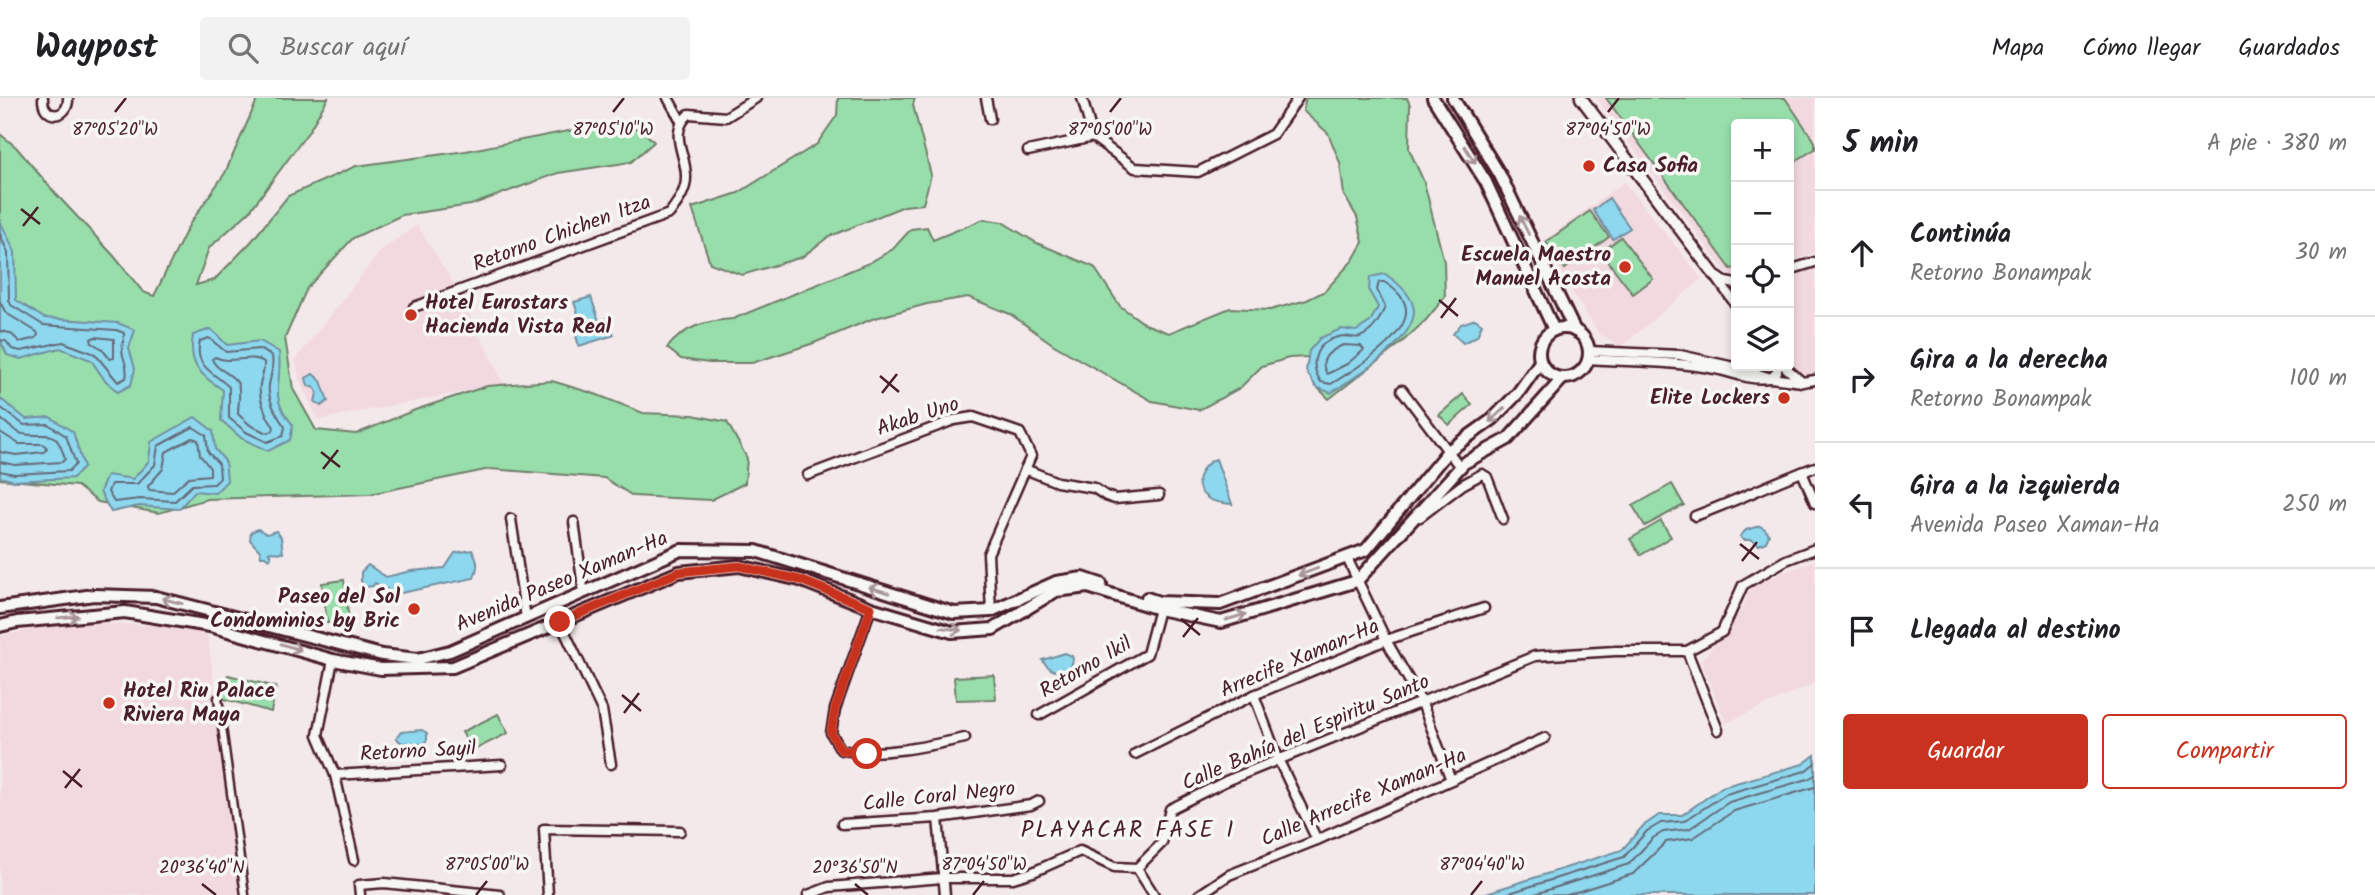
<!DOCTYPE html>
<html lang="es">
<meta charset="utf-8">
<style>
:root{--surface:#fff;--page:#f2f2f2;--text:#202124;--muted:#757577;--line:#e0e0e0;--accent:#c8321e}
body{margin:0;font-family:Kalam,sans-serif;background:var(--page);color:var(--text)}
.controls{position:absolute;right:21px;top:21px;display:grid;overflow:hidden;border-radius:7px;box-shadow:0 4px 10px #0003}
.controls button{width:63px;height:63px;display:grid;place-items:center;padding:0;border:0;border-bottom:2px solid var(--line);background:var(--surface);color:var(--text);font:35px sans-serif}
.stop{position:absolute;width:21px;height:21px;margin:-16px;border:5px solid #c8321e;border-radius:50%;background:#fff}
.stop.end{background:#c8321e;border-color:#fff;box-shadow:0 2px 7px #0008}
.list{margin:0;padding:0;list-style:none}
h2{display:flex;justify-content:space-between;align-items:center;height:91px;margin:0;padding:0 28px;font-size:30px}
h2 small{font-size:23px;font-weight:400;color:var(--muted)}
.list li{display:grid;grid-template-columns:46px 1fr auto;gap:21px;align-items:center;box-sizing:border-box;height:126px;padding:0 28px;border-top:2px solid var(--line)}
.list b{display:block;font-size:26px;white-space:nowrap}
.list p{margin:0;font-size:23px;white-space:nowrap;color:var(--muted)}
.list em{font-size:23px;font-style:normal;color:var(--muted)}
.actions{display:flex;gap:14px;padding:21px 28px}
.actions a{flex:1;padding:16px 0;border:2px solid var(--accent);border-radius:7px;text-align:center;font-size:24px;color:var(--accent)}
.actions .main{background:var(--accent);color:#fff}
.icon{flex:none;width:38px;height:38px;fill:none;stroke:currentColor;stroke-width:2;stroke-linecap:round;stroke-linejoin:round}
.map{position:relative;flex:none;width:1815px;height:797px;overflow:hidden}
header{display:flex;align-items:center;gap:42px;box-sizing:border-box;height:98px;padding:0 35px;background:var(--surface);border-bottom:2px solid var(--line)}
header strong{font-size:33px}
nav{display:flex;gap:38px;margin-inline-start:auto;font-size:24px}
.search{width:490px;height:63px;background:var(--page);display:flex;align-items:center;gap:18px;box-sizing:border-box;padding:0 24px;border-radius:7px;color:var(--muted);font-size:26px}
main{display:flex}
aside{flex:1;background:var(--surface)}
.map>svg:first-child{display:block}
</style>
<header>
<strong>Waypost</strong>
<div class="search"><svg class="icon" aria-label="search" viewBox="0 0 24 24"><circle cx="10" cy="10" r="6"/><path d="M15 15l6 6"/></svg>Buscar aquí</div>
<nav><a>Mapa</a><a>Cómo llegar</a><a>Guardados</a></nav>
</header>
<main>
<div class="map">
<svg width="1815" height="797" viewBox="0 0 1815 797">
<rect width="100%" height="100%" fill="#f4e9ea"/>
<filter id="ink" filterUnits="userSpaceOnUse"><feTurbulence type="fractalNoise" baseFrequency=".0143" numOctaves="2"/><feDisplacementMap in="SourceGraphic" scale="14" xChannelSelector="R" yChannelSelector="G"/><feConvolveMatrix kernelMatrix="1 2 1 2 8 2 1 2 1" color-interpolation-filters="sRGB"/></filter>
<g filter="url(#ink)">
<g fill="#f2d9e0">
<path d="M1596,0h219v155l-26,9v-138h-53v152h-4l-7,-5z"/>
<path d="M1624,84l78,97 -81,68 -22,-13 -38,-59 -16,-35z"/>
<path d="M417,127l39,62 48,97 -186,36 -18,-38 -5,-22 87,-111z"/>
<path d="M1815,170v105l-15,3 -11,-14v-86z"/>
<path d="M1815,462v123l-89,40 -25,-62 40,-50 11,-26z"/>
<path d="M78,524l86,4 43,7 38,262h-245v-259l45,-10z"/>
</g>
<g fill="#97deab" stroke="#707e6b" stroke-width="2">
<path d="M258,0h70l-19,33 -60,81 -40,36 -13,37 18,-5 37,-38 37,-46 68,-30 110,-15 138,-27 37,5 13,13 -23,20 -73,11 -87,32 -69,10 -49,23 -46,50 -22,50 8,51 23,41 40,4 59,-24 72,-24 65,-5 43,13 48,19 50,2 34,7 20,36 -2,25 -34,17 -78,-4 -29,-18 -114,-9 -120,25 -163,5 -48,14 -61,-11 -21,-16 -77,-7v-345l16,13 40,47 57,61 30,37 11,4 35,-71 36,-52z"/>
<path d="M838,0h77l-2,7 18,70 -8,29 -19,2 -76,31 -26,20 -60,18 -32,-12 -18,-55 46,-15 79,-49 20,-29z"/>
<path d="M1306,0h101l3,7 -1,44 15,33 20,80 1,35 -19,23 -26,24 -71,55 -15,-15 -5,-27 -20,1 -27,8 -22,22 -41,22 -47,-9 -98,-56 -44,-31 -42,-17 -41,7 -55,15 -58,24 -62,20h-43l-28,-4 -14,-11c18,-22 38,-27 66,-29l136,-56 24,-14 18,-20 16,-2 6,13 51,-21 18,3 35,21 57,24 26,39 25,18 24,9 61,-25 40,2 37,-10 18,-9 28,-31 10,-18 -6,-25 -13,-22 -4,-32 -12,-30 -25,-22z"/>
<path d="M1606,0h179l30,44v7l-26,16v-41h-53v144l-5,1z"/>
<path d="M1590,113l19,26 -44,32 -19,-27z"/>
<path d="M1621,139l32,42 -20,15 -32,-42z"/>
<path d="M1463,296l9,11 -23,20 -10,-10z"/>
<path d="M1672,386l12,21 -39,21 -12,-20z"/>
<path d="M1661,423l10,16 -30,18 -11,-16z"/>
<path d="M344,482l5,40 -22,3 -5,-40z"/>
<path d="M228,577l48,12 -5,25 -50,-14z"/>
<path d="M994,577l2,24 -40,1 -2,-23z"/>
<path d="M498,616l10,19 -36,18 -10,-19z"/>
</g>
<g fill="#8dd8ee" stroke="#728ea0" stroke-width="2">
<path d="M1609,100l21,30 -17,11 -20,-29z"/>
<path d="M0,123l15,31 1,48 28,18 74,5 17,7 -6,18 6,21 -4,16 -13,7 -14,-13 -13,-19 -31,-12 -39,11 -14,-4 -7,-15z"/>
<path d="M1385,176c12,8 28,21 29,37 0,31 -60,67 -83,82l-15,-6 -10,-16 3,-20 11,-13 21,-9 15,2 14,-9 8,-15 -9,-16 1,-14z"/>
<path d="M591,199l8,24 9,-3 6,17 -35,11 -5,-17 8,-3 -8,-24z"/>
<path d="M1475,221l7,5 -5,12 -14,7 -10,-9 8,-10z"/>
<path d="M211,231l16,16 33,-4 19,11c4,35 -12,42 14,73l-3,15 -22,11 -27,-13 -20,-18 2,-30c-23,-16 -35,-24 -30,-55z"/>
<path d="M313,276l8,7 7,20 -7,5 -6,-4 2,-9 -2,-5 -7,-2 -2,-8z"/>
<path d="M2,302l24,19 24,-2 23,15 11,35 -11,11 -59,3 -14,-4v-76z"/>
<path d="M195,319l18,14 2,18 10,12 2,20 -12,12 -20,-2 -16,18 -40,-3 -28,6 -11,-20 7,-17 26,4 16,-18 2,-19z"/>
<path d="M1216,361l16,45c-7,-1 -17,-1 -23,-5 -19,-11 -10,-34 7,-40z"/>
<path d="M1760,428l5,3 4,6 -3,7 -7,3 -7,-5h-9l-3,-4 6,-6z"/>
<path d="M258,431l9,5 9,-3 5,6 2,16 -14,-1 2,5 -2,2 -4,-3h-4l-1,-5 -10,-11 1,-8z"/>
<path d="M472,452c7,11 6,17 2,28l-78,16 -21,-11 -2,3 -8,1 -4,-6v-9l7,-7 18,12 25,-6 34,-3 10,-15z"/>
<path d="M1065,555l7,3 1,3 -3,13c-13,2 -21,-2 -28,-12z"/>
<path d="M422,632l5,3v7l-4,4 -21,-1 -6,-5 5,-6z"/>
<path d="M1815,657v140h-335l142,-45 21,-24 16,-11h23l40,-28 81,-23z"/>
</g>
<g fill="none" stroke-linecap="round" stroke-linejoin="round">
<g stroke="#656979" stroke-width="2">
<path d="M0,136l8,19 1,47 2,5 32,20 73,5 8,3c1,6 -2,10 -2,17 1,11 7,17 4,28l-8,4 -23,-28 -32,-12 -42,9 -9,-2 -6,-8 -6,-1"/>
<path d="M1379,184h5c10,6 23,17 22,30 0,26 -55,60 -75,72l-10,-2c-14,-21 -4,-42 22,-46 5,0 11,3 17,1 13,-5 20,-17 25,-30l-8,-17z"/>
<path d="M0,204l6,11 31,19 1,3 -2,3 -16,4 -10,-9 -10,-2"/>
<path d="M95,239l19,2v19l-4,1 -9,-11 -9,-5 -1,-4z"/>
<path d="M209,240l17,14 33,-3 13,7c2,12 -1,18 -3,29 -2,15 8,31 16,42l-2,9 -16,6 -21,-10 -17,-14v-31c-14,-14 -36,-20 -29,-46z"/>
<path d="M1343,247l18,1 3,4 -17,14 -20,10c-10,-15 3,-23 16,-29z"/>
<path d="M215,259c16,8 35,-4 49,5 1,8 -2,13 -4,22 -2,13 6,33 14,43l-1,4 -6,2 -17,-8 -12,-11c0,-9 3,-22 0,-30 -6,-12 -22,-13 -26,-25z"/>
<path d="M0,309l24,18 24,-1 18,12 10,28 -7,7 -55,3 -14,-3"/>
<path d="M0,320c7,6 15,14 23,16 24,5 32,-10 42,25l-3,3 -47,3 -15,-3"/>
<path d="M193,329l13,8 2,17 11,12 1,14 -6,6 -22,1 -17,16 -35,-2 -26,3 -6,-10 3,-8h26l18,-19 3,-19z"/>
<path d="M0,334l19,12h24l4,4 -3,4 -28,3 -16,-3"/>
<path d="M192,340l6,2 2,15 10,13v7l-21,2 -17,15 -23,-2 -1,-4 15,-17 3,-17z"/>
<path d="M1503,797l121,-38 23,-26 14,-8 23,-2 42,-27 79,-23 10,-8"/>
<path d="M1532,797l97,-31 24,-26 10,-6 26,-3 40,-27 79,-23 7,-4"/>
<path d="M1567,797l66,-21 33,-32 27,-4 41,-27 81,-24"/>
</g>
<g stroke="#4a1f2b" stroke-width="11">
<path id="pedestrian" d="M218,600l27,197"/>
</g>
<g stroke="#4a1f2b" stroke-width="13">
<g id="minor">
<path d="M43,0c-1,22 26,22 25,0"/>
<path d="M668,0l13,23"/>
<path d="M986,0l4,21"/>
<path d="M1082,0l11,39 42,31 63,4 75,-38 25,-36"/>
<path d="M1028,53l65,-14"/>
<path d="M1789,172l26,-8"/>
<path d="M1713,175l23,32"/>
<path d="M1718,179l7,5 11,2"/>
<path d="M414,209l255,-93c8,-11 17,-22 17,-36 1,-24 -19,-44 3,-64l37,3 30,-19"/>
<path d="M1589,253l91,4 63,14 28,9 31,4 13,-2"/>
<path d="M1588,261c42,3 86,2 127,10 18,3 34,12 53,9"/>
<path d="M1784,268l18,16"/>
<path d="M1771,280l6,-6v-6"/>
<path d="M1402,292l58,77"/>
<path d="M1025,371l32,13 37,6 12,8 9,3 44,-4"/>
<path d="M1802,374l13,31"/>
<path d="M808,377l146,-55 19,-3 47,16 11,23 -43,98 3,57"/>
<path d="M1695,418c41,-15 79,-34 120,-49"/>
<path d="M1420,419l42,-32 20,-11 5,3 16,42"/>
<path d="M511,421l15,99"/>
<path d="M574,424l9,65 -1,6"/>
<path d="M1347,460l39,82 36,63 29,77"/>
<path d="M871,510l-36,101 -4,24 10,17c42,6 83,-3 124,-12"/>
<path d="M560,524l42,88 9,54"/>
<path d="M1687,553l31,79"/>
<path d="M333,562l-15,75 17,40 19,85"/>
<path d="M1254,597l25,66 38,79"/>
<path d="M1039,617l108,-61 12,-45"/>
<path d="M1135,656l119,-59 132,-55 98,-32"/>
<path d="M335,677l167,-10"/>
<path d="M938,720l7,77"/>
<path d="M842,726l96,-6 93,-13 8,-4"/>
<path d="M1137,770l17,27"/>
<path d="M360,797l-1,-10 25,-2 116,12"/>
<path d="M548,797l-4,-66 136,2"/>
<path d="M808,797l21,-8 114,-9h70l20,-6 47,-21 34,16 23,1 25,-25 8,-34 56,-28 309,-125 80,-5h72l35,-19 21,-47 43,-25 29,-11"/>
<path d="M1199,797l30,-20 88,-35 228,-102"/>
</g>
</g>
<g stroke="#4a1f2b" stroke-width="15">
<path id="tertiary" d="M1581,0l132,175"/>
</g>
<g stroke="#4a1f2b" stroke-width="16">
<g id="secondary">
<path d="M1433,0l53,84 68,148"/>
<path d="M1453,0l47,77 75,156"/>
<circle cx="1564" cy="255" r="25"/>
<path d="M1147,500l12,4 61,2 146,-54 82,-99 45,-32 25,-26 22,-31"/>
<path d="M0,510l94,-13 62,2 226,58 36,4 32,-8 231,-101 75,1 198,62 37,-2 65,-29 27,-4 18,6"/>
<path d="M0,528l17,-4 108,-10 85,14 123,34 48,9 72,-2 226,-95 60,-6 61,14 71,28 81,24 41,-3 63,-38 32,-4 71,22 62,13 136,-41 107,-118 44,-24 54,-60"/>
</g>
</g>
<use href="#pedestrian" stroke="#f6f6f2" stroke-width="6"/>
<use href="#minor" stroke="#f6f6f2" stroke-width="8"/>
<use href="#tertiary" stroke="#f6f6f2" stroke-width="10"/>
<use href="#secondary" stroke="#f6f6f2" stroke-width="10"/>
</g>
<defs><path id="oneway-shaft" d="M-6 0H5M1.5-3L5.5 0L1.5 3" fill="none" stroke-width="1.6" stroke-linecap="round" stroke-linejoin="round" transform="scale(1.75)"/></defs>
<g stroke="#a99598">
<use href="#oneway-shaft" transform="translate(1470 57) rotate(58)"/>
<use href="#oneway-shaft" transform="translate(1524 127) rotate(-116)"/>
<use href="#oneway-shaft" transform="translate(1497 317) rotate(137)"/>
<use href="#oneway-shaft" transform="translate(1308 474) rotate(160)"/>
<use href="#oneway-shaft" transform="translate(879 492) rotate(-163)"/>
<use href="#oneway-shaft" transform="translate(172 503) rotate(-166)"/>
<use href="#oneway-shaft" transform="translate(68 519) rotate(-5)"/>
<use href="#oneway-shaft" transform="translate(1236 519) rotate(-17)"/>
<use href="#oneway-shaft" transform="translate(951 531) rotate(7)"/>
<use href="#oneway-shaft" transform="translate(291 549) rotate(17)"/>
</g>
</g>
<g fill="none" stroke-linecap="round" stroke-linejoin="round" filter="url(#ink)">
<path stroke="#c8321e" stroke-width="9" d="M560,524l119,-50 60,-6 61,14 71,28 -36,101 -4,24 10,17 26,4"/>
</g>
<path fill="none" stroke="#4a1f2b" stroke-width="2.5" d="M115,14l11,-14M613,14l11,-14M1110,14l11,-14M1608,14l11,-14M21,111l19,15M23,128l15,-19M1439,202l19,16M1441,220l15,-20M880,278l19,16M882,295l15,-19M321,354l19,15M323,371l15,-19M1740,446l19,15M1742,463l15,-19M1181,521l19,16M1183,539l15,-19M622,597l19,16M624,615l15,-20M63,673l19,16M65,690l15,-19M202,786l14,11M855,786l13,11M476,797l11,-14M973,797l11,-14M1471,797l11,-14"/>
<g fill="#c8321e" stroke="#f6f6f2" stroke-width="2.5">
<circle cx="1589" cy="68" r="7"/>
<circle cx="1625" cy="169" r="7"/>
<circle cx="411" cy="217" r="7"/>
<circle cx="1784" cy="300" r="7"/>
<circle cx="414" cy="511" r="7"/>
<circle cx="109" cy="605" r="7"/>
</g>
<g text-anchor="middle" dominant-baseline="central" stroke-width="7" stroke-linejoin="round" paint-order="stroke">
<g font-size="21" font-weight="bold" fill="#4a1f2b" stroke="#f6f6f2" text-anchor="start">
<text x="1603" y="68">Casa Sofia</text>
<text x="1611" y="157" text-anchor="end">Escuela Maestro<tspan x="1611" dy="24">Manuel Acosta</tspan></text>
<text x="425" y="205">Hotel Eurostars<tspan x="425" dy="24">Hacienda Vista Real</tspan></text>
<text x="1770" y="300" text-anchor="end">Elite Lockers</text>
<text x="400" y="499" text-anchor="end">Paseo del Sol<tspan x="400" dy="24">Condominios by Bric</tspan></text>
<text x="123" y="593">Hotel Riu Palace<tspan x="123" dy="24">Riviera Maya</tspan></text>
</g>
<g font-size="21" fill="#4a1f2b" stroke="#f6f6f2">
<text transform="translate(562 136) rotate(-20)">Retorno Chichen Itza</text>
<text transform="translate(918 319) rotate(-18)">Akab Uno</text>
<text transform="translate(562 484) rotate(-23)">Avenida Paseo Xaman-Ha</text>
<text transform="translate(1300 561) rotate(-23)">Arrecife Xaman-Ha</text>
<text transform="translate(1086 570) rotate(-30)">Retorno Ikil</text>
<text transform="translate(1306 635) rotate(-23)">Calle Bahía del Espiritu Santo</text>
<text transform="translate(418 654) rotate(-3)">Retorno Sayil</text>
<text transform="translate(939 699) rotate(-6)">Calle Coral Negro</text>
<text transform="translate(1364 700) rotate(-23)">Calle Arrecife Xaman-Ha</text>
</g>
<g font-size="23" letter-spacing="2" fill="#4a1f2b" stroke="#f6f6f2">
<text x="1128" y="733">PLAYACAR FASE I</text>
</g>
</g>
<g font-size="18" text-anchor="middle" fill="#4a1f2b" stroke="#f6f6f2" stroke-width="7" stroke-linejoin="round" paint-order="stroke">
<text x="115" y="37">87°05'20"W</text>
<text x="613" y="37">87°05'10"W</text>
<text x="1110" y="37">87°05'00"W</text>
<text x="1608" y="37">87°04'50"W</text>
<text x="487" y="772">87°05'00"W</text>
<text x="984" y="772">87°04'50"W</text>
<text x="1482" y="772">87°04'40"W</text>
<text x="202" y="775">20°36'40"N</text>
<text x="855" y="775">20°36'50"N</text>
</g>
</svg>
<div class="controls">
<button>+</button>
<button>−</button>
<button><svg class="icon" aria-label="locate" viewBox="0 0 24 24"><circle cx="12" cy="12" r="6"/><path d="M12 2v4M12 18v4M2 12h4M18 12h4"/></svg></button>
<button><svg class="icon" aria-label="layers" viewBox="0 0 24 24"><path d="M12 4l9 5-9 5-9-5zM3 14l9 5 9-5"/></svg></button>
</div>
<div class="stop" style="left:867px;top:656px"></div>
<div class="stop end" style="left:560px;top:524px"></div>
</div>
<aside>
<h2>5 min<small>A pie · 380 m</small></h2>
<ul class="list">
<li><svg class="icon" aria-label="ahead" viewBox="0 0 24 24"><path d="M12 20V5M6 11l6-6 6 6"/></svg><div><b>Continúa</b><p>Retorno Bonampak</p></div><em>30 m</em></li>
<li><svg class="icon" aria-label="right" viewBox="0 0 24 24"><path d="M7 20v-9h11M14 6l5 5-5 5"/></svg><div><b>Gira a la derecha</b><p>Retorno Bonampak</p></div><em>100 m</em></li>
<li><svg class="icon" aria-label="left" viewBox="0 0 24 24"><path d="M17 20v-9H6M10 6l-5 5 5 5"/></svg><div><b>Gira a la izquierda</b><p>Avenida Paseo Xaman-Ha</p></div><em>250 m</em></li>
<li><svg class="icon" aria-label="arrive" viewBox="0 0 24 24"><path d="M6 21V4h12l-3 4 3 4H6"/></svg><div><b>Llegada al destino</b></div></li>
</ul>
<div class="actions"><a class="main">Guardar</a><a>Compartir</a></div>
</aside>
</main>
